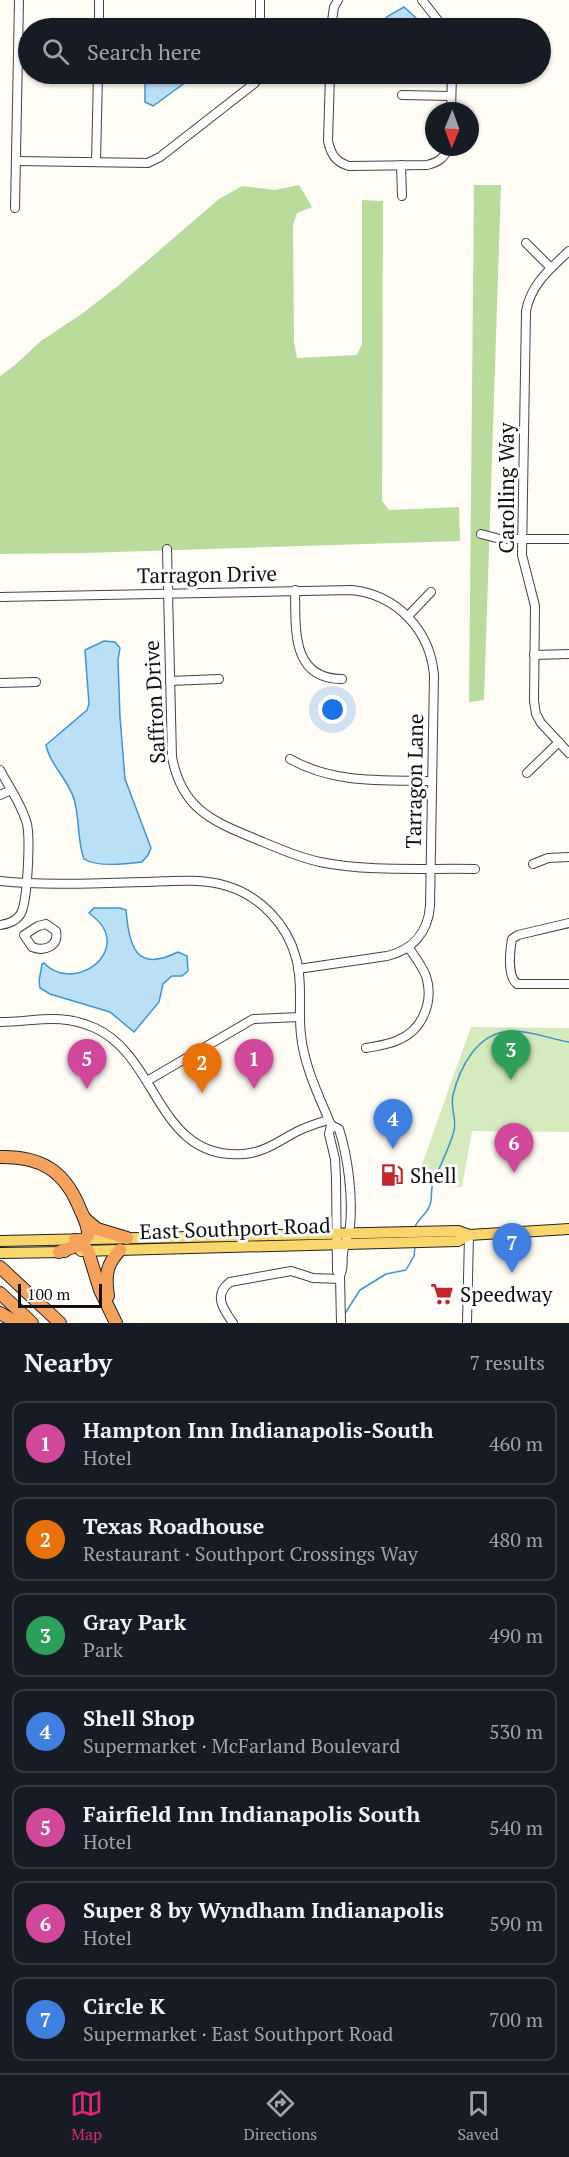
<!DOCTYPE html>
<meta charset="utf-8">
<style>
:root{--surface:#171b24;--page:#20242c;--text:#f1f3f6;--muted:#9ea1a6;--line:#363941;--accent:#db2777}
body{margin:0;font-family:"PT Serif",serif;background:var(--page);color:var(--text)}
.compass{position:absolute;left:425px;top:102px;width:54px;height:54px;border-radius:50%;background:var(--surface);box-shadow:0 2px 4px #0004;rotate:181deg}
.scale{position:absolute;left:18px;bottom:15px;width:84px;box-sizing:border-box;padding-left:6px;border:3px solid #111;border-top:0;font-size:16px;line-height:21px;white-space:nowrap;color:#111;-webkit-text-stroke:4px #fff;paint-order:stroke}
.you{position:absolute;left:333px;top:710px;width:21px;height:21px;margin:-15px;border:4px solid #fff;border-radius:50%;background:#1a73e8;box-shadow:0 0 0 9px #1a73e833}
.badge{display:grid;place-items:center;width:39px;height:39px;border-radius:50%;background:var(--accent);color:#fff;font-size:20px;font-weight:700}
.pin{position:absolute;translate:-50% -50px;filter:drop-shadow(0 2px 3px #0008)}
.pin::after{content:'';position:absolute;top:32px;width:21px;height:18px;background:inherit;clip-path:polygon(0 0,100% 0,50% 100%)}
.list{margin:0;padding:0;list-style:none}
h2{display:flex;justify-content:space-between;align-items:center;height:78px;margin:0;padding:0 24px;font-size:26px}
h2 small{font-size:20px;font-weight:400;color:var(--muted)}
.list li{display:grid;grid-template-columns:39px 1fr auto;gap:18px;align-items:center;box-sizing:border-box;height:84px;margin:0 12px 12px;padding:0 12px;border:2px solid var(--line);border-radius:12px}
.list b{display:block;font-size:22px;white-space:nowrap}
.list p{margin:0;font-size:20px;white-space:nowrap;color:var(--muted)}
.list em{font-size:20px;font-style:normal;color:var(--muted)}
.icon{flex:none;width:33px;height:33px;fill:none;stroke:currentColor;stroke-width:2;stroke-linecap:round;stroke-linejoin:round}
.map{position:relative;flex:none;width:569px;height:1323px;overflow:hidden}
.search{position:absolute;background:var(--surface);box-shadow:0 2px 4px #0004;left:18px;right:18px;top:18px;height:66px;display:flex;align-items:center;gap:15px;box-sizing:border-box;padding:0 21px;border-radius:33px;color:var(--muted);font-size:22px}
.sheet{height:750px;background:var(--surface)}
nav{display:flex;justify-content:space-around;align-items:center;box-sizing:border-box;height:84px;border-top:2px solid var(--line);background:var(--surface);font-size:16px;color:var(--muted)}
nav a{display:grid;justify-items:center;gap:3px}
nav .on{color:var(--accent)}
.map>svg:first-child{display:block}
</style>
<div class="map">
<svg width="569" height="1323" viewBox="0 0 569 1323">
<rect width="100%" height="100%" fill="#fffdf5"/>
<path fill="#d5ebbd" d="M471,1027l98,1v104l-97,-1 -10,56 -47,-3z"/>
<g fill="#b9dc9c">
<path d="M299,185l13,22 -15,6 -4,12 1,117 3,16 60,-3 5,-11v-144l21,1 -1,300 7,9 70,-3 1,34 -375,12 -85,1v-178l15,-11 26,-24 42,-28 36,-28 100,-86 23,-13 33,4z"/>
<path d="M474,185h27l-17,515 -15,2z"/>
</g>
<g fill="#b9e0f7" stroke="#3f96cf" stroke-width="1.5">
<path d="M404,7l14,13 -5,8h-38l13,-12z"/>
<path d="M145,74h52l-44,32 -8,-4z"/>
<path d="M104,641l11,1 5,6 -2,12 2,57 5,62 26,69 -3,7 -6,7c-15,2 -46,5 -58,-3 -7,-18 -4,-40 -10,-60 -6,-20 -24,-34 -28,-54l41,-35 2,-6 -4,-54z"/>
<path d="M94,908h26l6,2c3,37 10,63 52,42l9,4 1,15 -6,5h-10l-9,8 -4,18 -25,30 -24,-20 -60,-18 -10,-6 -1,-7 3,-17 2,-1c26,28 78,-3 59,-36 -3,-5 -9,-10 -14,-14z"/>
</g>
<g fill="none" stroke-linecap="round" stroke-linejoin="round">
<g stroke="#3f96cf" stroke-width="1.5">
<path d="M415,1227c3,-8 12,-13 15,-22 2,-6 1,-12 2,-18 6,-19 17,-37 22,-56 3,-12 -4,-23 -1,-36 7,-28 24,-62 57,-64 20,-1 40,8 59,11"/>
<path d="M344,1315l16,-25 26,-16 20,-4 8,-14 1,-9"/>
</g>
<g stroke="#444" stroke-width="10">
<g id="minor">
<path d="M422,0l22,28"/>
<path d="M99,28v-28"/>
<path d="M260,28v-28"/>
<path d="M331,28l3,-21 4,-7"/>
<path d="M330,74l-2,67c3,14 8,21 21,25l78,-1c12,-3 17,-7 22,-18"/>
<path d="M402,95l49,1"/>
<path d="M451,111l1,-37"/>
<path d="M16,161l132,2 12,-6 95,-74 4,-9"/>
<path d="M96,162l2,-88"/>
<path d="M401,165l1,31"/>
<path d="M15,208l4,-208"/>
<path d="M526,243l25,25"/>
<path d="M569,251c-19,18 -38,33 -43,60l-4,244 13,51 -1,95 2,13 5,9 28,30"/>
<path d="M481,534l19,5h69"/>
<path d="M167,549l5,208c9,49 37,63 79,80 22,9 45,20 69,25 48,10 105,6 155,7"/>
<path d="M295,590c1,37 -5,89 47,89"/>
<path d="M0,597l352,-7c45,5 78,40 82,85l-4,231c-2,27 -18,44 -43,50l-89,13"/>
<path d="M408,616l23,-24"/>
<path d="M534,655l35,-1"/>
<path d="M170,681l49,-2"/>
<path d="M0,683l36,-1"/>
<path d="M290,759c44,25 93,21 142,22"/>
<path d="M0,770c9,17 22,35 27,54 3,14 1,80 -7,91 -5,7 -12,9 -20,10"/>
<path d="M527,773l32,-31"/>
<path d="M0,795l11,-5"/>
<path d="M533,864l15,-6 21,-1"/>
<path d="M0,881c48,5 97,2 145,1 27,-1 56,-4 82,4 33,10 60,38 69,72 7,25 2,52 5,77 3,31 18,61 30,90l-2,9 6,25 1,20 1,92 3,5 1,47"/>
<path d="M569,923l-51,12 -6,4c-2,12 -5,37 5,45h52"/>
<path d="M46,924l10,7c3,15 -11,21 -24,16l-8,-12 14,-9z"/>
<path d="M0,1022c35,0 60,-10 95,6 64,29 62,133 149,126 22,-2 36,-14 54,-23 10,-5 20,-8 30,-11"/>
<path d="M366,1048c10,-2 22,-3 32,-8 25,-10 36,-39 28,-64 -4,-10 -11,-19 -17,-28"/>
<path d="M147,1081l106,-62 47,-2"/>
<path d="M331,1125l8,4c9,28 14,68 11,97 -1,9 -6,18 -7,27 -1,8 1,15 -3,23"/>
<path d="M233,1323c-10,-14 -20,-28 -3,-41l61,-11 22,7 27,1"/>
<path d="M467,1323l2,-88"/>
</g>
</g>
<g stroke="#222" stroke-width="12">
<g id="major">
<path d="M0,1241l458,-10 11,4 100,-6"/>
<path d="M81,1251l377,-10 11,-6"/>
<path d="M0,1253l65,-1"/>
</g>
</g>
<g stroke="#222" stroke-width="14">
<g id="highway">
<path d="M0,1157c41,-1 65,14 80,52 4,9 9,17 8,27l-9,9 -20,7"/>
<path d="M85,1219l12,10 30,9"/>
<path d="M75,1240l6,3 7,8 12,39 16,33"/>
<path d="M0,1267l60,56"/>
<path d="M0,1293l32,30"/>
<path d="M108,1296c-3,-20 -2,-31 12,-46"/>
<path d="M0,1313l17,10"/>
</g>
</g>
<use href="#minor" stroke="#fff" stroke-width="8"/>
<use href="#major" stroke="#f9d66b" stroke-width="10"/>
<use href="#highway" stroke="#f5a25d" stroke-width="12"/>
</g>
<defs>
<g id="fuel-bare" transform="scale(1.8)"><path d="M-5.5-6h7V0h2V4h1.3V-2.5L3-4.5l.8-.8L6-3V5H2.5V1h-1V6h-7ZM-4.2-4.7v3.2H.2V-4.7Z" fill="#c4262e" stroke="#fff" stroke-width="2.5" paint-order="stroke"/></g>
<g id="supermarket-bare" transform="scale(1.8)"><path d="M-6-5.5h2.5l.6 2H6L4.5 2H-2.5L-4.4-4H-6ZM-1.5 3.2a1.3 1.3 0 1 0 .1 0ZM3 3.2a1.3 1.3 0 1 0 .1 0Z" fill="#c4262e" stroke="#fff" stroke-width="2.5" paint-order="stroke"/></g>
</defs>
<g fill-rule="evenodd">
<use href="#fuel-bare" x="392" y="1175"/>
<use href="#supermarket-bare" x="442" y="1294"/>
</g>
<g text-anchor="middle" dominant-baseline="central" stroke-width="6" stroke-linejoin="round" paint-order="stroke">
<g font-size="21" fill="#111" stroke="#fff">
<text transform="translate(506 488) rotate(-90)">Carolling Way</text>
<text transform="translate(207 574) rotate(-1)">Tarragon Drive</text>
<text transform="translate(154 702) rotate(-93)">Saffron Drive</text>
<text transform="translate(414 781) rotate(-89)">Tarragon Lane</text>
<text transform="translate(235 1228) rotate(-2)">East Southport Road</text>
</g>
<g font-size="21" fill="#111" stroke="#fff" text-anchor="start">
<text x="410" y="1175">Shell</text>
<text x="460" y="1294">Speedway</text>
</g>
</g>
</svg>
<svg class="compass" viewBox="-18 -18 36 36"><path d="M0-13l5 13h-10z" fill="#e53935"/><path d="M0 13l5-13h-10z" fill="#9ea1a6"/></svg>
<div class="scale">100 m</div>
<div class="you"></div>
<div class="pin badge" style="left:254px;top:1089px;background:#d1479c">1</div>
<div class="pin badge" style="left:202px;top:1093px;background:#e8710a">2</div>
<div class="pin badge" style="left:511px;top:1080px;background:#2e9e5b">3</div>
<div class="pin badge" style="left:393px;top:1149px;background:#3f7fe0">4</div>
<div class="pin badge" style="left:87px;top:1089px;background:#d1479c">5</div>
<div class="pin badge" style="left:514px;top:1173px;background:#d1479c">6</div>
<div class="pin badge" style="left:512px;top:1273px;background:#3f7fe0">7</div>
<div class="search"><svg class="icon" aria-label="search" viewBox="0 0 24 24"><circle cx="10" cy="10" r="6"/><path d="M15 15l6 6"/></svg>Search here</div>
</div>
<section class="sheet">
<h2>Nearby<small>7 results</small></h2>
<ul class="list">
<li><span class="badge" style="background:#d1479c">1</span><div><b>Hampton Inn Indianapolis-South</b><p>Hotel</p></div><em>460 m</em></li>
<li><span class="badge" style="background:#e8710a">2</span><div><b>Texas Roadhouse</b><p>Restaurant · Southport Crossings Way</p></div><em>480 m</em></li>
<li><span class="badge" style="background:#2e9e5b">3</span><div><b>Gray Park</b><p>Park</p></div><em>490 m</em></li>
<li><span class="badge" style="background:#3f7fe0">4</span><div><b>Shell Shop</b><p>Supermarket · McFarland Boulevard</p></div><em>530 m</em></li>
<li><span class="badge" style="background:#d1479c">5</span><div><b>Fairfield Inn Indianapolis South</b><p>Hotel</p></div><em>540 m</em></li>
<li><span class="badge" style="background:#d1479c">6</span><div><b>Super 8 by Wyndham Indianapolis</b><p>Hotel</p></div><em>590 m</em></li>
<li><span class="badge" style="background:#3f7fe0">7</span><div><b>Circle K</b><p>Supermarket · East Southport Road</p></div><em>700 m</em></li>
</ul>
</section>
<nav>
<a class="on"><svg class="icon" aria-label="map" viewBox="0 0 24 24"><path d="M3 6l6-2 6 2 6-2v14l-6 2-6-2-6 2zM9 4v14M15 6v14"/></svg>Map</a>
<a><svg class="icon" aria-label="directions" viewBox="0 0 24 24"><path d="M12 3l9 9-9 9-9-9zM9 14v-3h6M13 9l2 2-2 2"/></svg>Directions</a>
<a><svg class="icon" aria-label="saved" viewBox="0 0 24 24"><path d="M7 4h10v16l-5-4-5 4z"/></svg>Saved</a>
</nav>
